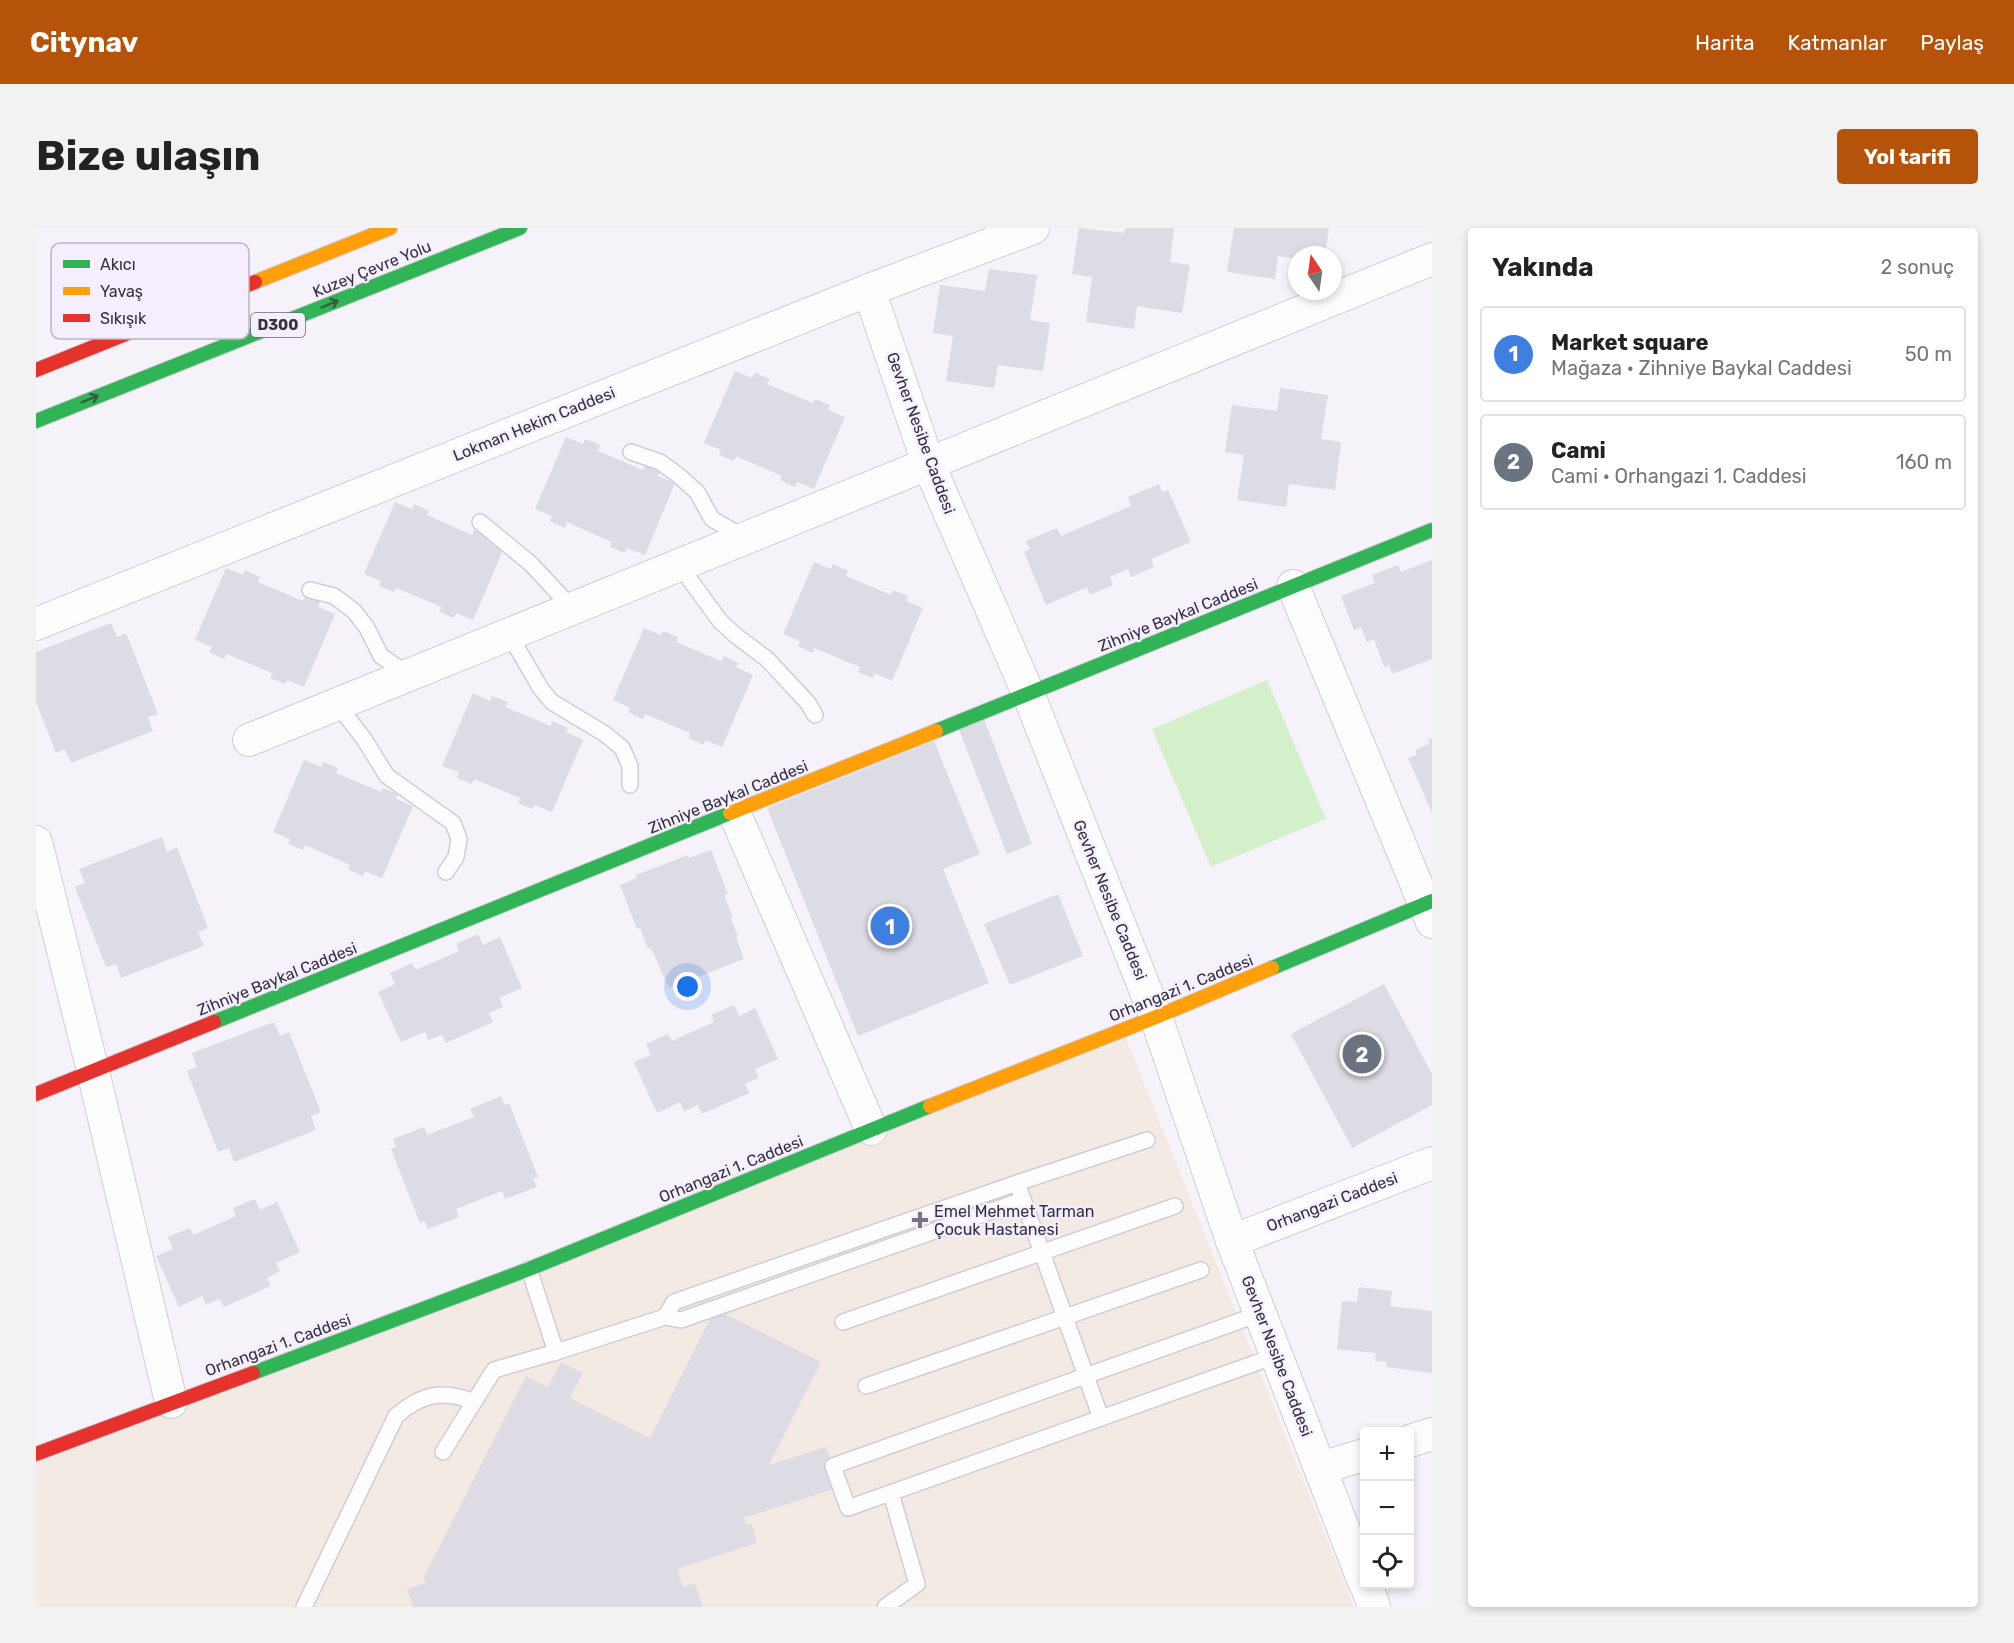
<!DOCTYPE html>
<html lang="tr">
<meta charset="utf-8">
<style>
:root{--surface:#fff;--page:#f2f2f2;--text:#222;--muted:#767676;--line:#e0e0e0;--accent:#b45309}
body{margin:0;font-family:Rubik,sans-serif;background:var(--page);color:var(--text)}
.controls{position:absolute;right:18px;bottom:18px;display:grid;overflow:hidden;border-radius:6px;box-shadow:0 3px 9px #0003}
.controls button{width:54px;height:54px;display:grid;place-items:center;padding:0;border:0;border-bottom:2px solid var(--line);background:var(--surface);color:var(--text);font:30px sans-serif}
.compass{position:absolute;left:1252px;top:18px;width:54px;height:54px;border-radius:50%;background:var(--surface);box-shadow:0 3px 9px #0003;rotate:347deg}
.you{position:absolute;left:652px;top:759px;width:21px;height:21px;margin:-15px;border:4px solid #fff;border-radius:50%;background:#1a73e8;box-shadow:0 0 0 9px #1a73e833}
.badge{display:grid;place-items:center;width:39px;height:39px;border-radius:50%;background:var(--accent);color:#fff;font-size:20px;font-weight:700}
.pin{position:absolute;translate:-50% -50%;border:3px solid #fff;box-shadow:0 2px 6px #0006}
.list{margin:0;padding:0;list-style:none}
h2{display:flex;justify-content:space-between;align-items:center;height:78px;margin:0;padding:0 24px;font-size:26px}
h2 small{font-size:20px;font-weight:400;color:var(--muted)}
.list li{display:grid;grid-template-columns:39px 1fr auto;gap:18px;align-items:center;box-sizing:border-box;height:96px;margin:0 12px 12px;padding:0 12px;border:2px solid var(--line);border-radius:6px}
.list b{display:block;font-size:22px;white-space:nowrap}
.list p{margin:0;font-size:20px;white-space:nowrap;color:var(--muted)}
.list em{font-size:20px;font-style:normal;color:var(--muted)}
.icon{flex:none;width:33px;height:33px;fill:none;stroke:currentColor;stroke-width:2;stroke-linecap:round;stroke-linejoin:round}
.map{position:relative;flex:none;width:1396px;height:1379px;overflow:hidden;border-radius:6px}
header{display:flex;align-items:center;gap:36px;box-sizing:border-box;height:84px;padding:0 30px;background:var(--accent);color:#fff}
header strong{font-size:28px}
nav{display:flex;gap:33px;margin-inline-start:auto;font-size:21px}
.intro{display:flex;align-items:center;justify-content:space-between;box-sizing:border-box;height:144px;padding:0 36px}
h1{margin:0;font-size:42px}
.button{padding:15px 27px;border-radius:6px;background:var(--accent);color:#fff;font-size:21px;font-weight:700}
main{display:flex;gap:36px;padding:0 36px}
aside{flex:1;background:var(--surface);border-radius:6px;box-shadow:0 3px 9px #0003}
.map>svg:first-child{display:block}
</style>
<header>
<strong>Citynav</strong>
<nav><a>Harita</a><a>Katmanlar</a><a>Paylaş</a></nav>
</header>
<div class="intro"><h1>Bize ulaşın</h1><a class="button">Yol tarifi</a></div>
<main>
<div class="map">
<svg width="1396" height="1379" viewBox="0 0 1396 1379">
<rect width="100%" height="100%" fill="#f5f2fa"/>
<path fill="#f4eae4" d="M1086,800l232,579h-1318v-146z"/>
<path fill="#d3f0cb" d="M1231,452l59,139 -115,48 -59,-138z"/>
<g fill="#dddbe3">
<path d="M1043,0l45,5 1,-5h49l-4,34 20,3 -8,48 -45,-7 -3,23 -48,-7 6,-45 -20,-3z"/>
<path d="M1198,0h95l-4,27h-28v4l-19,-3 -3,23 -48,-7z"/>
<path d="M953,41l48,6 -7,45 20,3 -7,48 -45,-6 -4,23 -48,-7 7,-45 -20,-3 7,-48 45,6z"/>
<path d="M699,143l17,7 3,-5 15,6 -3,5 46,19 2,-4 15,6 -2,5 17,7 -31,72 -17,-7 -2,5 -15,-7 2,-4 -46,-20 -2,5 -15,-6 2,-5 -17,-7z"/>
<path d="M1244,160l48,7 -7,44 20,3 -6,48 -46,-6 -3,23 -49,-7 7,-45 -19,-3 7,-47 45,6z"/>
<path d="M530,209l17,7 2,-5 15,6 -2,6 45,19 2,-5 15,6 -2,5 17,7 -30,72 -18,-7 -2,5 -15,-6 2,-5 -45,-20 -2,6 -15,-7 2,-5 -17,-7z"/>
<path d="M1123,256l3,8 6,-2 23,52 -40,17 3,8 -23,10 -3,-8 -18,8 3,8 -23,10 -3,-8 -41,18 -22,-53 6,-3 -4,-8 31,-13 4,8 70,-30 -3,-9z"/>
<path d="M359,274l17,7 2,-5 15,7 -2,4 45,20 2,-5 15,6 -2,5 17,7 -31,72 -17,-7 -2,5 -15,-6 3,-5 -46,-19 -2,4 -15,-6 2,-5 -17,-7z"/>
<path d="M1396,332v99l-40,15 -3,-9 -5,2 -10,-28 -7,3 -6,-15 -7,3 -13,-34 34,-13 -3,-8 26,-10 3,7z"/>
<path d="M778,334l17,7 2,-5 15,7 -2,5 45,19 2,-5 15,6 -2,5 17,7 -31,73 -17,-8 -2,5 -15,-6 2,-5 -46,-19 -1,5 -15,-7 2,-5 -17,-7z"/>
<path d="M190,340l17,7 2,-5 15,7 -2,5 45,19 2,-5 15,6 -2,5 17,7 -31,73 -17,-7 -2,4 -15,-6 2,-5 -45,-19 -3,5 -15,-7 3,-5 -17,-7z"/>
<path d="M75,395l6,14 9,-4 32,81 -10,3 5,14 -82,32 -6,-14 -9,4 -20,-51v-50z"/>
<path d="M608,400l17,7 2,-4 15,6 -2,5 45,19 3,-5 15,7 -3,4 17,8 -31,72 -17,-7 -1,5 -15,-7 1,-5 -45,-19 -2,5 -15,-7 2,-4 -17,-8z"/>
<path d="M437,465l17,8 2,-5 16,6 -3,5 46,19 1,-5 16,7 -2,4 17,8 -31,72 -17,-7 -3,4 -14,-6 2,-5 -46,-19 -2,5 -15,-6 2,-6 -17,-6z"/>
<path d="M946,486l50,130 -25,10 -50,-130z"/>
<path d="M1396,510v75l-24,-55 9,-3 -2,-5 14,-6 -1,-4z"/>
<path d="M898,513l46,113 -37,15 46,114 -131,53 -91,-228z"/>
<path d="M268,532l17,7 2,-5 15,6 -2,5 45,19 2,-4 15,6 -2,5 17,7 -31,72 -17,-7 -2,5 -15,-7 2,-4 -45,-20 -2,5 -15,-6 2,-5 -17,-7z"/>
<path d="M126,609l5,15 10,-5 31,81 -10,4 6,14 -83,32 -5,-14 -10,3 -31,-80 10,-4 -6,-14z"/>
<path d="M675,622l17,44 -4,1 9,22h-3l8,19 -2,1 8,22 -75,29 -18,-40 -3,1 -8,-21 -3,1 -17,-44 17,-7 -1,-3 52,-20 1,3z"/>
<path d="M1022,666l25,62 -73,29 -26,-61z"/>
<path d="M442,706l5,11 17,-8 22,51 -23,10 4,9 -14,6 4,9 -47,21 -4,-8 -14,5 -3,-8 -24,10 -23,-50 17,-8 -5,-11 22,-10 4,7 43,-19 -3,-7z"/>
<path d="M1348,756l48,90v31l-80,43 -61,-114z"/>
<path d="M698,777l5,11 16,-8 23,51 -23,10 4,9 -14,6 4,9 -47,21 -4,-9 -14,6 -4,-9 -23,11 -23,-51 17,-7 -5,-11 22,-10 4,7 42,-19 -3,-7z"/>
<path d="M238,794l6,14 9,-4 32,80 -10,4 5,14 -82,32 -5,-14 -11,4 -31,-81 10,-4 -5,-14z"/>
<path d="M465,868l4,9 4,-2 29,74 -5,2 4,8 -32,12 -3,-8 -46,18 3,8 -31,12 -3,-8 -5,2 -29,-74 5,-2 -3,-8 31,-12 3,8 47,-18 -4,-8z"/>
<path d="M219,971l5,11 17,-8 23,50 -24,11 4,8 -13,7 4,8 -47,21 -5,-8 -13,6 -4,-9 -23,11 -23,-51 17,-7 -5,-12 22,-9 3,7 43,-19 -3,-8z"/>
<path d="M1323,1059l33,4 -2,15 42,5v62l-46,-6 1,-5 -12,-1 1,-8 -39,-4 5,-48 15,1z"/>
<path d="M679,1081l106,53 -52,103 57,-18 13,40 -95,31 3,7 5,-1 5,19 -80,26 6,18 12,-4 8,24h-290l-6,-18 19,-6 -2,-6 102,-201 22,11 13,-25 22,11 -13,25 80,40z"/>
</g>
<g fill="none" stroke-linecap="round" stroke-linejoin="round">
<g stroke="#d0cdd6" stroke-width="18">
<g id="lane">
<path d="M595,224l29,10 18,13 19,17 15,27 33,19"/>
<path d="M444,294l51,42 41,44"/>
<path d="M643,337l41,56 15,14 32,24 41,44 7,12"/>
<path d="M274,362l24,6 20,15 13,17 14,28 28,19"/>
<path d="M473,406l32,55 11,13 53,32 17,14 8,18v19"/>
<path d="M301,476l27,35 23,37 66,47 6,16 -3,18 -10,15"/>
<path d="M984,963l81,227"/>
<path d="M493,1041l27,83 109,-35 16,3 342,-120"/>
<path d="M1226,1085l-429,153 15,42 430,-153"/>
<path d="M629,1089l9,-15 343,-119 130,-43"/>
<path d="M807,1094l332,-116"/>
<path d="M830,1158l335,-116"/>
<path d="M407,1224l31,-50"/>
<path d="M268,1379l92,-191c25,-22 47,-27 78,-14l20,-32 62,-18"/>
<path d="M849,1379l32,-23 -26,-91"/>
</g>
</g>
<g stroke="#d0cdd6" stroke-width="34">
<g id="street">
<path d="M833,62l59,173 100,230 128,324 76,224 132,341"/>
<path d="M1257,358l139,336"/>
<path d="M0,396l833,-334 164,-62"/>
<path d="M213,512l1183,-481"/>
<path d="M698,584l137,317"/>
<path d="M0,614l57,229 78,331"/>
<path d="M1196,1013l200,-78"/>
<path d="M1374,1213l22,-7"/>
<path d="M1285,1240l43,-13"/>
<path d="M1330,1356l8,23"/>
</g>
</g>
<g stroke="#d0cdd6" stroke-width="16">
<g id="fast">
<path d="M0,193l484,-193"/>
<path d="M900,503l496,-201"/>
<path d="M1236,740l160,-67"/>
<path d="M178,794l516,-209"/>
<path d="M217,1145l276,-104 401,-163"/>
</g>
</g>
<g stroke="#d0cdd6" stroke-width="16">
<g id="slow">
<path d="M219,54l135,-54"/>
<path d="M694,585l206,-82"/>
<path d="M894,878l226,-89 116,-49"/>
</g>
</g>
<g stroke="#d0cdd6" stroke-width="16">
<g id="jam">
<path d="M0,142l219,-88"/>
<path d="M0,866l178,-72"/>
<path d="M0,1226l217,-81"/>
</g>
</g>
<use href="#lane" stroke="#fefdfe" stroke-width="15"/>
<use href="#street" stroke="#fefdfe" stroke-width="32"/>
<use href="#fast" stroke="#30b455" stroke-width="14"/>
<use href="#slow" stroke="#ff9f0a" stroke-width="14"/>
<use href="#jam" stroke="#e5322d" stroke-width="14"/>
</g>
<defs><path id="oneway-shaft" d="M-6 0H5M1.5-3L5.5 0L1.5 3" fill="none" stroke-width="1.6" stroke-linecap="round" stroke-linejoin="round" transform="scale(1.5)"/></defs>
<g stroke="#335f44">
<use href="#oneway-shaft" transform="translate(294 76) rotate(-22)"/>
<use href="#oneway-shaft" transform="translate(54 171) rotate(-22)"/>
</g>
<path fill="#78757e" stroke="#f4eefe" stroke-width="2" d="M881 983h6v6h6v6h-6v6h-6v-6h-6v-6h6z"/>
<g text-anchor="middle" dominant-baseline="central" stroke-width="4.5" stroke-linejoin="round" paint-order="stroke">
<rect fill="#f4eefe" stroke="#6e6a76" stroke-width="1.5" x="215" y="85" width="54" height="24" rx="4.5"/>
<g font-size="15" font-weight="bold" fill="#35313b">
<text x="242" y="97">D300</text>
</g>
<g font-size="16" fill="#35313b" stroke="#f4eefe">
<text transform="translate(336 41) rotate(-22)">Kuzey Çevre Yolu</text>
<text transform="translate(498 196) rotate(-22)">Lokman Hekim Caddesi</text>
<text transform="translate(885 205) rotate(70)">Gevher Nesibe Caddesi</text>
<text transform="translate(1142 387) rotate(-22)">Zihniye Baykal Caddesi</text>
<text transform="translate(692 569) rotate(-22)">Zihniye Baykal Caddesi</text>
<text transform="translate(1074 672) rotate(68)">Gevher Nesibe Caddesi</text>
<text transform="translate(241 751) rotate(-22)">Zihniye Baykal Caddesi</text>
<text transform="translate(1145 760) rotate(-22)">Orhangazi 1. Caddesi</text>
<text transform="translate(695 941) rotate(-22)">Orhangazi 1. Caddesi</text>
<text transform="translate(1296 974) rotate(-21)">Orhangazi Caddesi</text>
<text transform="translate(242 1117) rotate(-20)">Orhangazi 1. Caddesi</text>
<text transform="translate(1241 1128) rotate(69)">Gevher Nesibe Caddesi</text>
</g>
<g font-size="16" fill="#35313b" stroke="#f4eefe" text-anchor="start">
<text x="898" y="983">Emel Mehmet Tarman<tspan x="898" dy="18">Çocuk Hastanesi</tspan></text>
</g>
</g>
<rect x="15" y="15" width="198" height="96" rx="9" fill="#f4eefe" stroke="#bbb5c4" stroke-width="1.5"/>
<rect x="27" y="32" width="27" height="8" fill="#30b455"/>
<rect x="27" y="59" width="27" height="8" fill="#ff9f0a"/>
<rect x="27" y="86" width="27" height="8" fill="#e5322d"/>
<g font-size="16" fill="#35313b">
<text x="64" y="42">Akıcı</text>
<text x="64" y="69">Yavaş</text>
<text x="64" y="96">Sıkışık</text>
</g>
</svg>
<div class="controls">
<button>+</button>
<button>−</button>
<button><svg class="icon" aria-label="locate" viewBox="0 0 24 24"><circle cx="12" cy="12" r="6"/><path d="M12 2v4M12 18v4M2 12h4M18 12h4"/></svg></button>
</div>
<svg class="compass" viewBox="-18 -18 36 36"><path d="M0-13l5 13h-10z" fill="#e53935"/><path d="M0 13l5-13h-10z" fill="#767676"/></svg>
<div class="you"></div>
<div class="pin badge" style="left:854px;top:698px;background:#3f7fe0">1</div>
<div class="pin badge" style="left:1326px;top:826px;background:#6b7280">2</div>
</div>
<aside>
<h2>Yakında<small>2 sonuç</small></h2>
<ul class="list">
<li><span class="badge" style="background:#3f7fe0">1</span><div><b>Market square</b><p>Mağaza · Zihniye Baykal Caddesi</p></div><em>50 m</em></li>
<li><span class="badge" style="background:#6b7280">2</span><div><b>Cami</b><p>Cami · Orhangazi 1. Caddesi</p></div><em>160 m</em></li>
</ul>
</aside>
</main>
